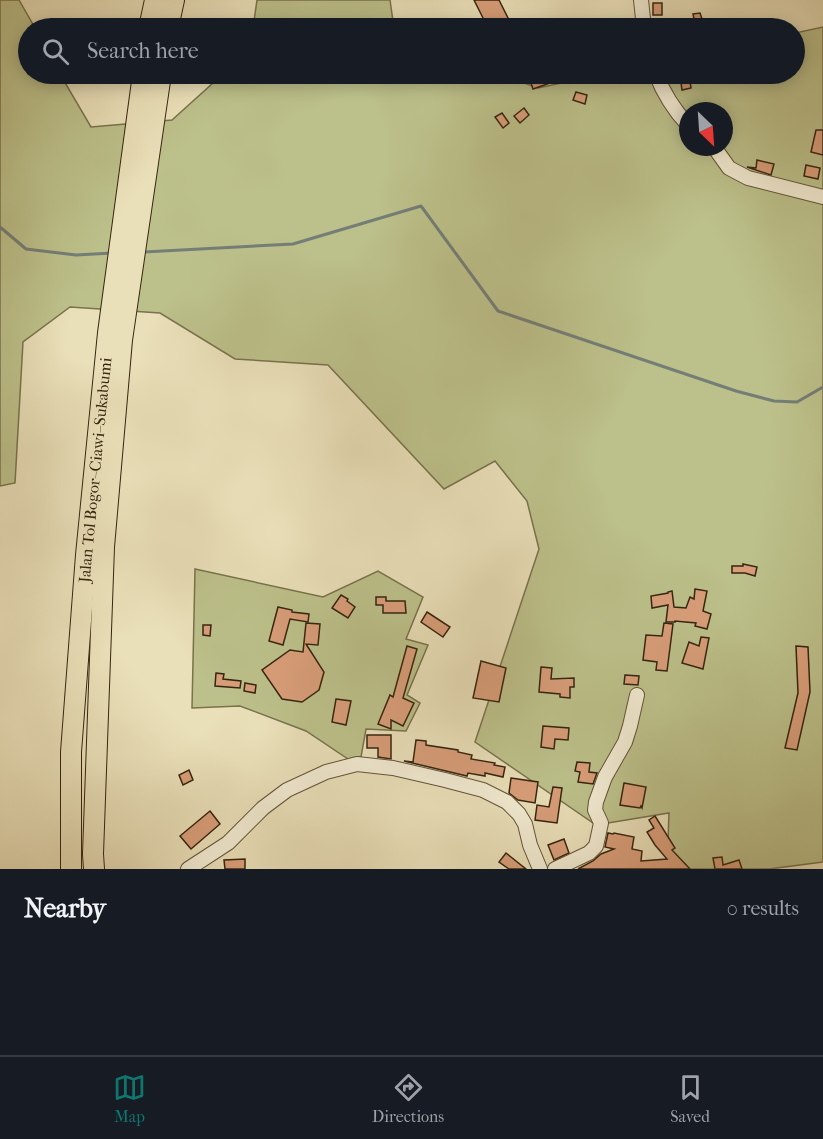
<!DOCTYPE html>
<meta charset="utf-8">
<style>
:root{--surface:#171b24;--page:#242831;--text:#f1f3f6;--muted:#9ea1a6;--line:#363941;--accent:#0f766e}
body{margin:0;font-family:"IM FELL French Canon",serif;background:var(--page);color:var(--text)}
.compass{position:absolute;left:679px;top:102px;width:54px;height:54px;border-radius:50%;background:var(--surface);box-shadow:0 3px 15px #0003;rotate:155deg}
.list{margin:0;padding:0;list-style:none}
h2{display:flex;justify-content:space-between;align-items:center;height:78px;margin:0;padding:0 24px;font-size:26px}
h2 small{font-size:20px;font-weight:400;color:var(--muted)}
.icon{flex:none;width:33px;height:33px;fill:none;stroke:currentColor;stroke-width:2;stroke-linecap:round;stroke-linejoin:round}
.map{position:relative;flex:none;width:823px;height:869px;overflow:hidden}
.search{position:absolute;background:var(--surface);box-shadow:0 3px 15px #0003;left:18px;right:18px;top:18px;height:66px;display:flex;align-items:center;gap:15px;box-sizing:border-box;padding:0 21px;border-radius:33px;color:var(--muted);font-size:22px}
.sheet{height:186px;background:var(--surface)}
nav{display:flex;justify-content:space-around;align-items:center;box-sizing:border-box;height:84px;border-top:2px solid var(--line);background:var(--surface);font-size:16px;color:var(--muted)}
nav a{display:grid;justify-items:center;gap:3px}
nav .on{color:var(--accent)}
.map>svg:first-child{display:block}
</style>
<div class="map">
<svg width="823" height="869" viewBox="0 0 823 869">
<rect width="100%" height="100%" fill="#e9dfb8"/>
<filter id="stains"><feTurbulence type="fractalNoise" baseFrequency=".00333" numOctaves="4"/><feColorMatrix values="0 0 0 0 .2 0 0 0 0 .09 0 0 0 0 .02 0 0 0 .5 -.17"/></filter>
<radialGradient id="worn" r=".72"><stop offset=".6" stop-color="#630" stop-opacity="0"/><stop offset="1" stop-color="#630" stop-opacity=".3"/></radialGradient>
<g fill="#bcc08a" stroke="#79724d" stroke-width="1.5" fill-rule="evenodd">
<path d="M0,0h19l16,28h-7v46h32l31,53 81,-7 51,-46h276l39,14 66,-14h190l1,-41 28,-6v835l-54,7h-102l2,-56 -73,12 -121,-83 64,-193 -12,-48 -32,-40 -51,28 -116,-124 -93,-6 -75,-46 -90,-6 -47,35 -8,141 -15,3zM688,111h36v36h-36z"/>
<path d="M257,0h133l4,28h-141z"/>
<path d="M195,569l128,28 55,-26 45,26 -17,42 22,6 -21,50 13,8 -14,28 -40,-2 -5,28 -13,2 -42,-28 -66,-25 -48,2z"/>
</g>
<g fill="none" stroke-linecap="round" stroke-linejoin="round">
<g stroke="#747e77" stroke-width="3">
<path d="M0,227l26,22 50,6 37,-2"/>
<path d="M144,252l149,-8 128,-38 77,105 238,80 38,10 23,1 26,-15"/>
</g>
</g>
<g fill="#d89e79" stroke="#362510" stroke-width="1.5">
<path d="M474,0h25l10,20 -13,6 -1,-2 -13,4 -3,-6 5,-2z"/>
<rect x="653" y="3" width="9" height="12"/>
<path d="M700,13l3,9 -8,2 -2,-10z"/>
<path d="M528,74h23l2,8 -20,7z"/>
<path d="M689,74l2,14 -9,2 -2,-15z"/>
<path d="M576,92l11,3 -2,9 -12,-4z"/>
<path d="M524,108l5,7 -9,8 -6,-7z"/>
<path d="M502,113l7,10 -6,5 -8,-11z"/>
<path d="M816,130h7v25l-12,-3z"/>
<path d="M757,160l17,4 -3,11 -24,-8 9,1z"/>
<path d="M806,165l14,3 -2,11 -14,-3z"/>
<path d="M743,564l14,3 -2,9 -10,-3h-13v-7h11z"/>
<path d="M695,589l12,2 -4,20 8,3 -4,15 -12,-3 1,-3 -21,-2v1h-9l2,-17 -16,3 -1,-12 17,-3v-1l4,-1 2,16 12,1 4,-11 4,2z"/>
<path d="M341,595l7,4 -1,2 8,6 -7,11 -16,-10z"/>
<path d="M376,597h10v4h19l1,12h-23v-8h-7z"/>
<path d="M278,607l14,3v2l17,2 -1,8 -18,-3 -7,26 -14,-4z"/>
<path d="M427,612l23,15 -7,10 -22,-15z"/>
<path d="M306,623l14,1 -2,21 -12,-1 18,28 -5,18 -17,12 -20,-3 -20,-29 28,-20 13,2z"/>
<path d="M664,623l9,1 -6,47 -11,-1 1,-8 -14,-2 3,-25 16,1z"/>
<path d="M203,625h8l-1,11 -7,-1z"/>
<path d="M701,637l8,1 -6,31 -21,-6 7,-21 10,4z"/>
<path d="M407,646l10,3 -14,49 11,5 -11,23 -12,-6v9l-13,-5 12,-29 3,2z"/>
<path d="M796,646l12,1 2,45 -13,58 -12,-2 13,-55z"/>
<path d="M481,661l25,7 -7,34 -26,-4z"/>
<path d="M541,667l11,1 -1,11 23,-1v9h-4v11l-10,-1v-3l-21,-2z"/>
<path d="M216,673l8,1 -1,5 18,2 -1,7 -25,-2z"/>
<path d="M625,675l14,1 -1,9 -14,-1z"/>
<path d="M245,683l11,2 -1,8 -11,-2z"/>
<path d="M336,699l15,2 -5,24 -14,-3z"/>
<path d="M543,726l26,2 -1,12 -13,-1 -1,10 -13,-2z"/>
<path d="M367,735h24v24l-13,-2v-9h-11z"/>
<path d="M416,740l10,1v4l32,5v2l14,3 -1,4 24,4 -1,2 11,2 -2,10 -18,-4v3l-17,-3 -1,3 -63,-15 9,1z"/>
<path d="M577,762l13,1 -1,9 8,1 -4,11 -15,-2 2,-10 -5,-1z"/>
<path d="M189,770l4,10 -10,5 -4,-10z"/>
<path d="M511,778l27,4 -3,21 -17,-3 -9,-7z"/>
<path d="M624,783l22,4 -4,21 -1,-2 -1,2 -20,-3z"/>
<path d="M553,787l9,1 -5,35 -22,-3 2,-15 12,2z"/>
<path d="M210,811l10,13 -29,25 -11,-13z"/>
<path d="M655,816l20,32 -3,2 18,19h-112l15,-8 8,-7 13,-5 -9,-2 3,-14 5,1 1,-1 20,4 -2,12 10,2 -1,10 26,-2 -12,-14 -8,-13 7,-4 -5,-8z"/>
<path d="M564,839l5,14 -15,7 -6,-15z"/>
<path d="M506,853l20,16h-17l-10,-7z"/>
<path d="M722,857l1,8 16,-5 3,9h-27l-2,-11z"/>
<path d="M245,859v10h-20l-1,-9z"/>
</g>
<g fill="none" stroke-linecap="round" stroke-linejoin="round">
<g stroke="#63543a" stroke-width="16">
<g id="minor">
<path d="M641,0l3,28"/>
<path d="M656,74c7,18 18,36 32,51"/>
<path d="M714,147l15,21 19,10 75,19"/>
<path d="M188,869l40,-26 35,-35 24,-18 39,-18 31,-8 36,4 52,12 38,10 24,12 12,12 6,10 5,21 10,24"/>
<path d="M555,869l34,-16 7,-7 5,-23 -6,-13 1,-8 9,-25 20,-35 5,-16 7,-31"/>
</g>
</g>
<g stroke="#362510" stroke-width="22">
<g id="highway">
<path d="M149,28l6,-28"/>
<path d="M168,28l6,-28"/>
<path id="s1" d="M71,869v-117l15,-197 22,-222 35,-259"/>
<path d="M94,869l-1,-15 11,-307 18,-207 39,-266"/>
</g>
</g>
<use href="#minor" stroke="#f1ead1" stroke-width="14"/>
<use href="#highway" stroke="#e9dfb8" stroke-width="20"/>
</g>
<g text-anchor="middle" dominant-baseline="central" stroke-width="4.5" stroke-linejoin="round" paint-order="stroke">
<g font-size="16" fill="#362510" stroke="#f1ead1">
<text stroke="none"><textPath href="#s1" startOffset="400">Jalan Tol Bogor–Ciawi–Sukabumi</textPath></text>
</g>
</g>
<rect width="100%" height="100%" filter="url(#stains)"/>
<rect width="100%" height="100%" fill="url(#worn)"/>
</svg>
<svg class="compass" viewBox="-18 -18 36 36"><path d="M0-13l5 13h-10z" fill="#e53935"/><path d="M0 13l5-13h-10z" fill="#9ea1a6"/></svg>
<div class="search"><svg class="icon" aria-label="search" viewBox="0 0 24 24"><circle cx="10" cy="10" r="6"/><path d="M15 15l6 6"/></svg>Search here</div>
</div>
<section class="sheet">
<h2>Nearby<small>0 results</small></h2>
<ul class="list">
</ul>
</section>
<nav>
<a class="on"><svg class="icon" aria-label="map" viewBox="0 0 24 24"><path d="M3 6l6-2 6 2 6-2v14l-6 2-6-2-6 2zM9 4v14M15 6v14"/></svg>Map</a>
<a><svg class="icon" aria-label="directions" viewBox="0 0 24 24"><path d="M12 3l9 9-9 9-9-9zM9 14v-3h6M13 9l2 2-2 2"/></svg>Directions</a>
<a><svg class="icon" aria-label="saved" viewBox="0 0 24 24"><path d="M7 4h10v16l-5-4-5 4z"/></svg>Saved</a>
</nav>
